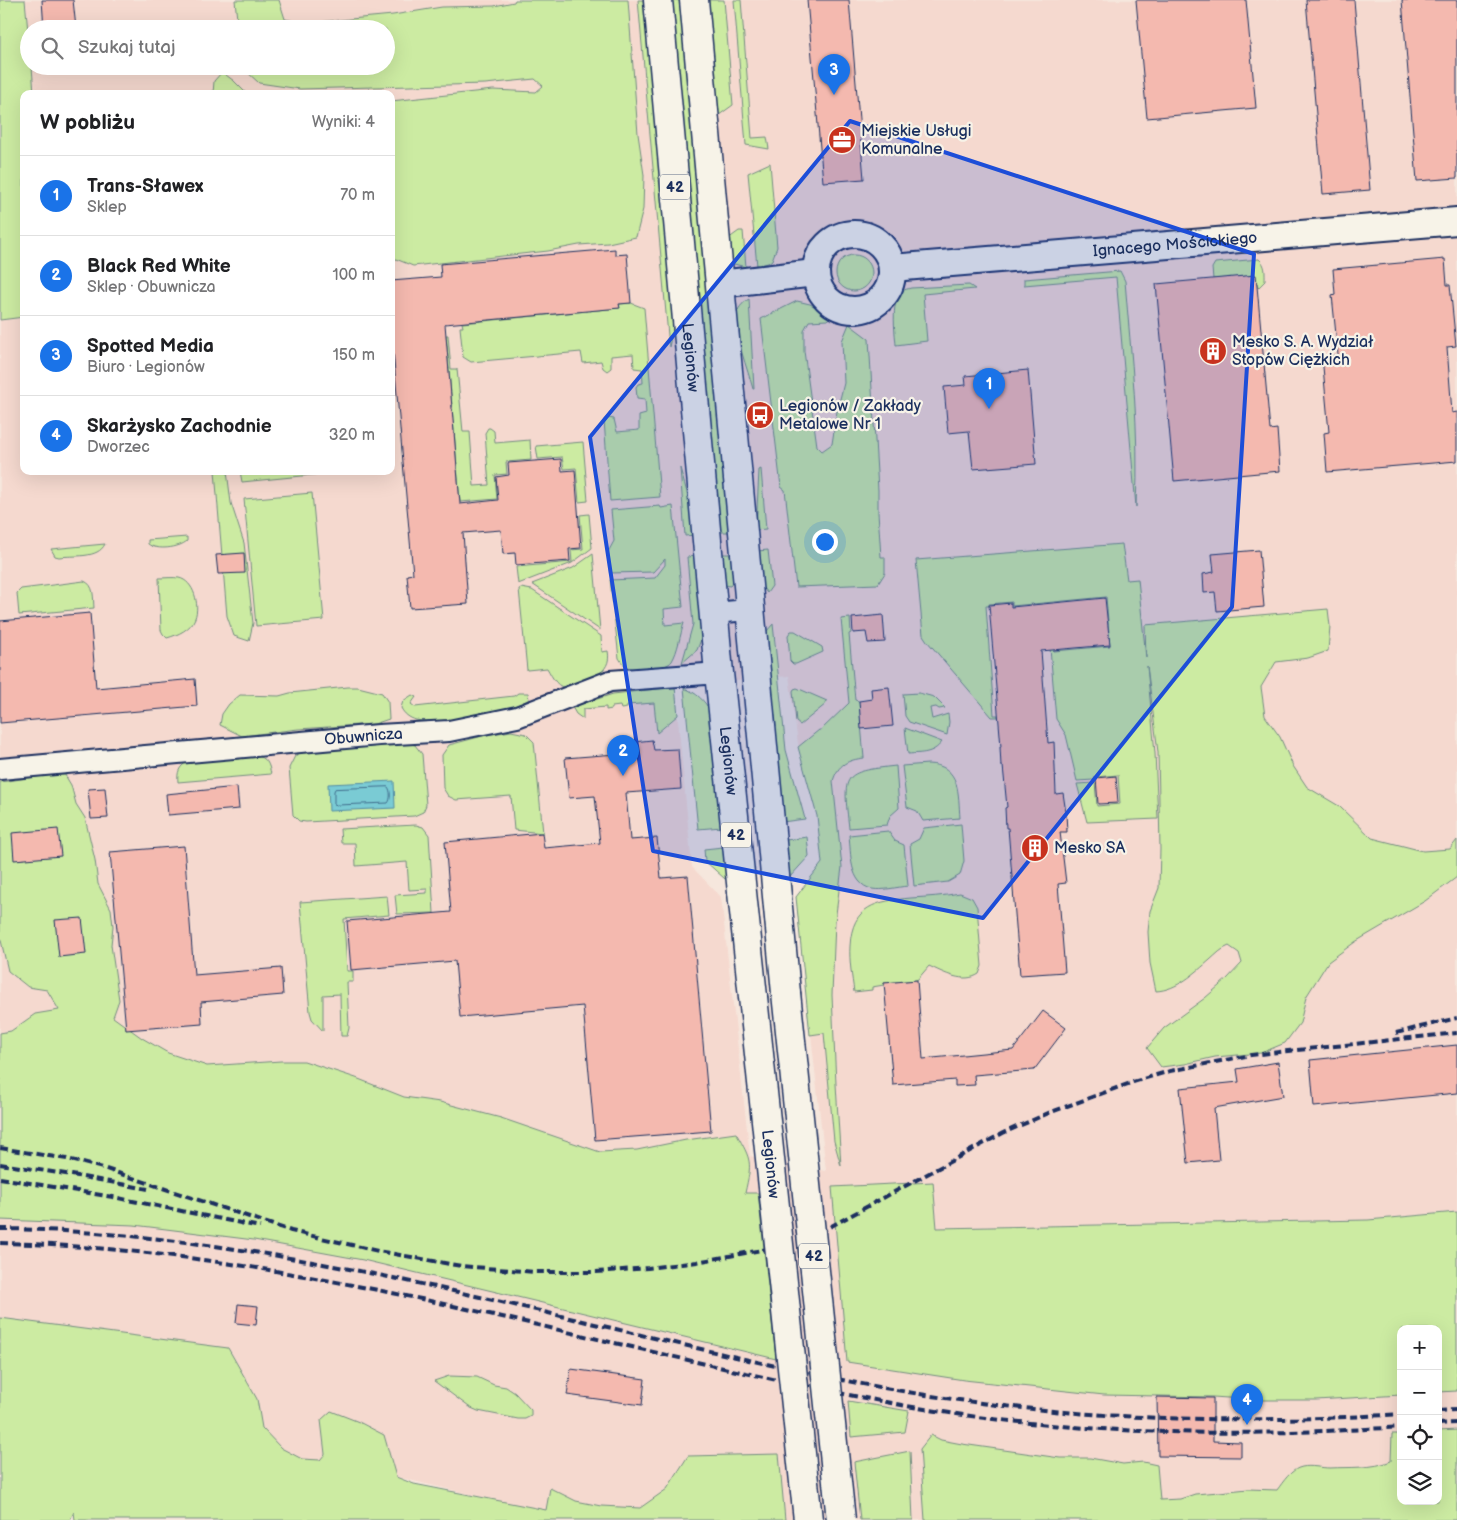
<!DOCTYPE html>
<html lang="pl">
<meta charset="utf-8">
<style>
:root{--surface:#fff;--page:#f6f6f6;--text:#202124;--muted:#757577;--line:#e0e0e0;--accent:#1a73e8}
body{margin:0;font-family:"Balsamiq Sans",sans-serif;background:var(--page);color:var(--text)}
.controls{position:absolute;right:15px;bottom:15px;display:grid;overflow:hidden;border-radius:10px;box-shadow:0 5px 20px #0002}
.controls button{width:45px;height:45px;display:grid;place-items:center;padding:0;border:0;border-bottom:1px solid var(--line);background:var(--surface);color:var(--text);font:25px sans-serif}
.you{position:absolute;left:824px;top:541px;width:18px;height:18px;margin:-12px;border:4px solid #fff;border-radius:50%;background:#1a73e8;box-shadow:0 0 0 8px #1a73e833}
.badge{display:grid;place-items:center;width:32px;height:32px;border-radius:50%;background:var(--accent);color:#fff;font-size:16px;font-weight:700}
.pin{position:absolute;translate:-50% -41px;filter:drop-shadow(0 1px 2px #0008)}
.pin::after{content:'';position:absolute;top:26px;width:18px;height:15px;background:inherit;clip-path:polygon(0 0,100% 0,50% 100%)}
.list{margin:0;padding:0;list-style:none}
h2{display:flex;justify-content:space-between;align-items:center;height:65px;margin:0;padding:0 20px;font-size:21px}
h2 small{font-size:16px;font-weight:400;color:var(--muted)}
.list li{display:grid;grid-template-columns:32px 1fr auto;gap:15px;align-items:center;box-sizing:border-box;height:80px;padding:0 20px;border-top:1px solid var(--line)}
.list b{display:block;font-size:19px;white-space:nowrap}
.list p{margin:0;font-size:16px;white-space:nowrap;color:var(--muted)}
.list em{font-size:16px;font-style:normal;color:var(--muted)}
.icon{flex:none;width:28px;height:28px;fill:none;stroke:currentColor;stroke-width:2;stroke-linecap:round;stroke-linejoin:round}
.map{position:relative;flex:none;width:1457px;height:1520px;overflow:hidden}
.search{position:absolute;background:var(--surface);box-shadow:0 5px 20px #0002;left:20px;top:20px;width:375px;height:55px;display:flex;align-items:center;gap:12px;box-sizing:border-box;padding:0 18px;border-radius:28px;color:var(--muted);font-size:19px}
.panel{position:absolute;background:var(--surface);box-shadow:0 5px 20px #0002;left:20px;top:90px;width:375px;height:385px;border-radius:10px}
.map>svg:first-child{display:block}
</style>
<div class="map">
<svg width="1457" height="1520" viewBox="0 0 1457 1520">
<rect width="100%" height="100%" fill="#f6e7dd"/>
<filter id="ink" filterUnits="userSpaceOnUse"><feTurbulence type="fractalNoise" baseFrequency=".02" numOctaves="2"/><feDisplacementMap in="SourceGraphic" scale="10" xChannelSelector="R" yChannelSelector="G"/><feConvolveMatrix kernelMatrix="1 2 1 2 8 2 1 2 1" color-interpolation-filters="sRGB"/></filter>
<g filter="url(#ink)">
<path fill="#f5d9cf" fill-rule="evenodd" d="M25,0h1432v1212l-89,8 -431,8 464,128v145h37v-148l19,-2v169h-879l-190,-45 -388,-52v-1103l24,-3v154h367v-377h-357l-2,-28h354v-37h-357v13zM789,676l9,68 19,72 5,47 -26,34 30,274 -76,-15 -29,-259 -29,-30 -17,-180z"/>
<g fill="#cceba2" stroke="#748d80">
<path d="M0,0h25l4,42v24h3l2,28h-10v223l-24,3z"/>
<path d="M235,0h44l6,19 20,4 24,-2 64,-6 49,-8 52,-1 20,-4 1,-2h113l10,134 6,41 -1,34 -7,28 -28,6 -29,2 -31,6 -135,15 -22,-9v-156l102,-11 43,2 7,-6 -8,-7 -50,5 -185,5 -41,-6 -12,-11 -2,-6h141v-37h-148z"/>
<path d="M638,0h9l29,316 -7,31z"/>
<path d="M671,0h11l47,532h-12l-30,-364 -2,-2z"/>
<path d="M705,0h19l9,105 -18,13z"/>
<path d="M734,0h7l11,138 15,-1 2,12 -23,-4z"/>
<path d="M222,72l12,9 13,13h-34l1,-13z"/>
<path d="M770,163l7,84 -5,13 -4,3 -11,3 -9,-93z"/>
<path d="M739,231h4l3,36 -12,-3 -5,-4 -1,-21z"/>
<circle cx="854" cy="273" r="18"/>
<path d="M1259,259c7,6 6,13 6,22l-7,7 -2,-12 -43,3 -1,-11 3,-5z"/>
<path d="M1120,271l5,10c6,75 15,150 11,226l-20,-230 -92,8v-6z"/>
<path d="M969,285l6,4 -52,5 4,47 -31,4c-1,-13 -6,-47 7,-54 2,-2 5,-2 8,-3z"/>
<path d="M749,299l5,90h-1c-5,-19 -19,-54 -17,-72 1,-8 6,-14 13,-18z"/>
<path d="M797,301l13,3 23,11 -6,5 -18,1 -5,9v21l13,95 5,5 10,-7 5,-33 7,-28 -2,-42 7,-17 20,15 9,151v22l3,45h4v16l-7,11 -82,3 -11,-97 -4,-3 -20,-168z"/>
<path d="M631,303l13,5 16,189 -50,4 -6,-81 4,-2 6,1 3,13 22,-2v-14l7,-2 -1,-15 -8,-1 -1,-11 2,-3 5,-1 -1,-14 -8,-1 -1,-14 -22,2v12l-4,3 -4,-3 -2,-7 -18,2 -2,-11 -110,10 -8,-5 -3,-30h3l-1,-4 157,-15v-4z"/>
<path d="M446,335h2l3,34h6l6,63h7l4,54 15,-1 -4,-52 3,-5h2l4,3 1,12 35,-3 1,20 -25,2 1,12 -12,1 2,24 -37,3z"/>
<path d="M583,442l5,59 -9,1 -3,-34 -12,1 -2,-12 -24,2 -2,-13z"/>
<path d="M680,468l14,49 1,18 -10,1z"/>
<path d="M761,469l5,60 -10,1 3,-60z"/>
<path d="M215,471h12l4,32 13,40 9,80 -4,18 -15,-5 -7,-20z"/>
<path d="M240,471h102v1l-100,10z"/>
<path d="M312,493l12,127 -68,6 -12,-127z"/>
<path d="M660,506l1,2 12,-2 10,101 -19,2 1,16 19,-2c-4,12 -6,28 -12,38 -5,8 -33,10 -42,7 -5,-1 -8,-5 -11,-10l-9,-78 45,-2 10,-13v-6l-12,13 -43,1 -2,-21 6,-11 -3,-31z"/>
<path d="M589,514l3,34 -20,15 -54,21 -2,-17 56,-5 -1,-12 12,-1 -3,-34z"/>
<path d="M187,537v4c-8,7 -30,10 -39,3v-4z"/>
<path d="M105,544c-7,15 -31,11 -46,13l-4,-1 -4,-7z"/>
<path d="M1122,544l5,36 11,-1 8,79 -1,-33 183,-16 2,17 -2,25 -20,7 -32,4 -15,25 4,29 15,21 13,29 14,21 32,19 33,32 51,13 27,-2 7,-9v37l-32,24 -70,41 -27,20 -22,35 -6,26 -15,20 -24,10 -46,4 -30,7 -24,3 -14,-19 17,-20 41,-30 22,-19 15,-16 -3,-10 -10,-7c-8,3 -12,8 -19,14 -15,13 -33,30 -54,31l-6,-28 -2,-31 2,-21 9,-23 1,-39 -2,-97 -11,-86 8,87 3,66 -71,3 -10,-38 18,-1 2,23 23,-2 -2,-29 -23,2 -1,3 -17,1 -11,-46 -10,-16 -6,-71h3l1,3 56,-5 -4,-49 -94,9v-4l-23,2v2h-3l8,109h4v2h-6l-65,-76 -4,-6 -7,-75z"/>
<path d="M768,550l4,36 -5,7c-11,-11 -9,-27 -10,-42z"/>
<path d="M593,554l7,76 -68,-46 41,-16z"/>
<path d="M720,554h11l3,27 -4,5 -7,-1z"/>
<path d="M697,556l5,81 -5,13 -15,13 11,-39 -6,-67z"/>
<path d="M159,578c6,0 14,-1 20,0 15,3 21,27 16,40 -4,11 -17,17 -28,20l-4,-4 -2,-4z"/>
<path d="M84,581c11,4 9,17 10,27l-75,7 -2,-22 4,-4z"/>
<path d="M521,588l11,2 69,46 1,16 6,-1c5,23 -22,30 -38,37 -13,1 -17,-10 -23,-20l-20,2 -8,-81z"/>
<path d="M850,618l1,15 -2,1 6,66 4,1 5,57c-16,2 -26,6 -31,23l9,86 -7,55 -3,73 4,89 5,82 -7,-25 -10,-108 -14,2 -14,-138 26,-34 -5,-47 -19,-69 21,-17h2l28,-27 -8,-84z"/>
<path d="M773,624l13,126 19,69 -23,3 -17,-185 1,-5z"/>
<path d="M791,631h4l27,16 1,5 -27,12h-3l-3,-3 -2,-26z"/>
<path d="M348,687h10l24,6 6,9 1,17 -15,5 -76,5 -56,7 -22,-11 2,-11 7,-10 11,-9 39,1 11,-3z"/>
<path d="M675,687l3,28 -21,18 -3,-30 -27,2v3l-6,1 -1,-3 -8,1v2l-6,1v-3l-23,2v10l-7,-5 -4,-7 41,-13z"/>
<path d="M684,688c13,5 20,12 27,24l11,115 -24,2z"/>
<path d="M797,688l30,13 -1,3 -26,21 -4,-3 -3,-31 1,-2z"/>
<path d="M518,693h10l1,6c-18,13 -91,26 -113,21 -7,-2 -12,-6 -15,-12l2,-7 9,-6 4,2 -5,7 4,3 99,-11z"/>
<path d="M919,693l15,4 11,11 -6,1 -3,-2 -6,1 2,11 16,-5 1,8 -2,13 -38,-13 -4,-6 -2,-22z"/>
<path d="M905,728l37,14c-9,12 -20,11 -34,12z"/>
<path d="M511,731l15,3 8,8 9,91 -29,-3 -3,-34 -55,4 -8,-4 -5,-8 -1,-33 7,-10 37,-10z"/>
<path d="M406,743l9,2 7,9 4,51 -3,7 -9,4 -108,6 -7,-1 -6,-6 -4,-47 6,-12 7,-4z"/>
<path d="M256,756c11,1 13,8 15,18l-93,8c-1,-10 1,-15 9,-20z"/>
<path d="M928,764c33,1 30,30 32,54l-37,3 -6,-10 -10,-4 -5,-41z"/>
<path d="M896,766l3,42 -9,8 -3,9 -38,3c-6,-54 -8,-56 47,-62z"/>
<path d="M50,775h15l6,10 5,19 9,14 10,42 3,24 13,25 2,17 -2,19 8,55 -6,17 29,21 26,15 39,13 74,-5h23l52,17 48,19 36,5 61,16 99,34 37,-2 49,-10 50,-7c16,28 16,29 9,60h13l18,166 -413,-99 -109,-20 -120,-15 -134,-5v-187l11,-2 24,-17 24,-4 -12,-20 -19,-3 -20,-16 -8,-35v-154z"/>
<path d="M961,824l3,37 -4,14 -12,7 -34,4 -4,-42 9,-5 5,-11z"/>
<path d="M416,825l7,2 6,8 5,78 -37,1 -2,-19 32,-2v-4l-18,1 -2,-28 -51,4 -1,-23h-14l-1,-14z"/>
<path d="M888,831l7,10 9,4 4,41c-11,1 -25,5 -36,3 -23,-5 -21,-36 -23,-54z"/>
<path d="M807,837l2,19 -20,22 -3,-38z"/>
<path d="M723,847l4,32h-2l-20,-18 -1,-12z"/>
<path d="M960,893l12,5 5,9 5,59 -3,8c-15,10 -35,-1 -50,-8l-12,14 -33,3v2l-12,2v3l-18,2c-2,-15 -5,-31 -4,-46 2,-41 27,-45 61,-48 16,-1 33,-2 49,-5z"/>
<path d="M387,896l2,19 -45,4 3,52h6v11h-6l2,46 -2,8h-6l-1,-42 -17,1v36l-11,-12 -2,-7 -10,-110z"/>
<path d="M933,1182l4,46 431,-8 89,-8v179l-19,1v-63h-37v66l-85,5h-59l-44,-3 -109,-2 -140,-15 -117,-18 -15,-175z"/>
<path d="M0,1318l228,30 29,51 5,29 19,20 21,11 18,1 5,-6 -4,-34 10,-9 28,11 25,13 12,42 18,7 132,26 4,-22 26,13 25,5 39,2 27,-19 21,-33 91,-2 6,66h-710l-1,-8 -4,8h-70z"/>
<path d="M449,1376l28,1 17,8 12,2 9,6 16,17v6l-6,3h-7l-40,-8 -9,-4 -35,-26z"/>
<path d="M848,1401l61,10 -4,21 -54,5z"/>
<path d="M1457,1430v90h-532l-5,-71 11,-14 10,5 21,4 98,14h30l33,6 20,-2 14,3 3,35 20,-1 15,-5 24,-2 29,-3 29,1c6,-8 14,-21 25,-23 9,-2 19,1 28,1 19,-1 43,1 61,-7l1,-27h9v67h37v-70z"/>
<path d="M910,1451l3,69h-53l-6,-58z"/>
</g>
<path fill="#7acbd4" stroke="#548da5" d="M394,781l1,27 -66,3 -1,-27z"/>
<g fill="none" stroke-linecap="round" stroke-linejoin="round">
<path stroke="#416d8d" stroke-width="1" d="M388,787c3,3 3,13 0,16l-51,2 -3,-1v-13l1,-2z"/>
</g>
<g fill="#f4b9af" stroke="#1b2f5e">
<path d="M42,0h31l3,28 -32,1z"/>
<path d="M807,0h42l15,179 -41,3z"/>
<path d="M1136,0h110l10,108 -109,10z"/>
<path d="M1306,0h48l16,190 -47,4z"/>
<path d="M1402,0h55v178l-40,3z"/>
<path d="M615,249v6l12,-1 4,49 -12,1 1,4 -175,16 15,180 38,-4 -2,-23 13,-2 -1,-12 53,-4 1,12 13,-1 6,78 -12,1 1,12 -54,4 -1,-12 -12,1 -2,-24 -38,3 5,71 -58,4 -3,-33 6,-1 -20,-224h-2v-69l50,-4 -1,-13z"/>
<path d="M1445,259l2,26h3l6,61 -9,1 5,66 5,-1v49l-130,11 -3,-39 5,-1 -7,-76 16,-1 -6,-60 3,-1 -2,-25z"/>
<path d="M1256,275l14,155 7,-1 3,42 -106,10 -18,-197z"/>
<path d="M1028,370l8,94 -63,5 -4,-38 -21,2 -4,-46 22,-2 -1,-9z"/>
<path d="M1259,550l5,57 -47,4 -2,-19 -11,1 -1,-19 11,-2 -2,-18z"/>
<path d="M244,553l1,20 -27,1 -2,-19z"/>
<path d="M1105,598l5,47 -69,6 7,92 6,-1 2,52 7,-1 3,20 1,19h-7l6,51 -8,1 7,88 -45,3 -12,-147h-2l-1,-20 2,-1 -4,-41h-2l-1,-19h1l-12,-142 22,-2v4z"/>
<path d="M90,613l6,75 99,-9 2,27 -197,17v-102z"/>
<path d="M883,615l2,27 -17,1 -2,-11 -13,1 -1,-15z"/>
<path d="M889,687l4,39 -32,3 -2,-28 13,-2 -1,-10z"/>
<path d="M652,740l2,10 24,-1 3,40 -55,4 4,47 27,-2 4,40 27,-2 23,255 -116,9 -12,-134 -123,11 -5,-56 -104,9 -4,-49 104,-9 -6,-70 97,-9 2,15 56,-5 -5,-47 -26,2 -4,-40 51,-4 -1,-10z"/>
<path d="M1116,776l2,27 -20,1 -2,-26z"/>
<path d="M237,787l2,22 -71,6 -2,-21z"/>
<path d="M105,788l3,30 -17,1 -3,-30z"/>
<path d="M58,829l3,27 -47,4 -2,-27z"/>
<path d="M184,846l10,129 87,-7 2,27 -82,7 1,22 -76,6 -16,-178z"/>
<path d="M82,918l4,36 -27,3 -4,-37z"/>
<path d="M917,980l6,79 90,-9 30,-39 23,17 -32,42 -60,5 1,10 -20,1v-6l-62,5 -9,-102z"/>
<path d="M1457,1045v48l-143,14 -4,-47z"/>
<path d="M1278,1062l5,34 -69,12 5,52 -31,3 -8,-75 59,-6 -2,-13z"/>
<path d="M238,1304l20,2 -2,19 -20,-2z"/>
<path d="M571,1369l74,10 -3,26 -75,-10z"/>
<path d="M1157,1397l56,1v43l28,1v15l-83,-1z"/>
</g>
<g fill="none" stroke-linecap="round" stroke-linejoin="round">
<g stroke="#1b2f5e" stroke-width="24">
<g id="minor">
<path d="M714,613l34,-3"/>
<path id="s1" d="M0,769l379,-34 70,-4 68,-14 93,-36 109,-8"/>
</g>
</g>
<g stroke="#1b2f5e" stroke-width="30">
<g id="tertiary">
<circle cx="854" cy="272" r="38"/>
<path id="s2" d="M892,268l565,-47"/>
<path d="M720,284l95,-11"/>
</g>
</g>
<g stroke="#1b2f5e" stroke-width="31">
<g id="primary">
<path id="s3" d="M658,0l61,673 34,324"/>
<path d="M694,0c30,331 59,662 92,993"/>
</g>
</g>
<use href="#minor" stroke="#f7f3e8" stroke-width="20"/>
<use href="#tertiary" stroke="#f7f3e8" stroke-width="26"/>
<use href="#primary" stroke="#f7f3e8" stroke-width="28"/>
<g stroke="#1b2f5e" stroke-width="4" stroke-dasharray="8 4" stroke-linecap="butt">
<path d="M1396,1033l61,-15"/>
<path d="M0,1148l67,11 36,9 188,63 87,20 83,15 74,6h61l52,-4 49,-6 86,-16 41,-16 179,-97 48,-21 82,-30 37,-11 81,-16 206,-22"/>
<path d="M0,1164l72,11 76,14"/>
<path d="M0,1178l113,19 147,30"/>
<path d="M0,1229c238,2 471,67 701,120 65,15 130,30 195,41 171,30 333,35 505,24"/>
<path d="M0,1243c306,7 598,106 896,161 167,31 336,34 505,23"/>
<path d="M1438,1411l19,-1"/>
<path d="M1438,1424l19,-1"/>
</g>
<g stroke="#1b2f5e" stroke-width="31" stroke-linecap="butt">
<g id="primary-bridge">
<path d="M786,993l55,527"/>
<path id="s4" d="M753,997l55,523"/>
</g>
</g>
<use href="#primary-bridge" stroke="#f7f3e8" stroke-width="28"/>
</g>
</g>
<path fill="#1d4ed8" fill-opacity="0.2" stroke="#1d4ed8" stroke-width="4" stroke-linejoin="round" d="M850,121l404,133 -22,353 -249,311 -330,-67 -63,-414z"/>
<defs>
<g id="office-disc" transform="scale(1.4375)"><circle r="9.5" fill="#c8321e" stroke="#f7f3e8"/><path d="M-6-3h4V-5.5h4V-3h4V5H-6ZM-1-4.5V-3h2v-1.5ZM-6 0V1H6V0Z" fill="#fff"/></g>
<g id="building-disc" transform="scale(1.4375)"><circle r="9.5" fill="#c8321e" stroke="#f7f3e8"/><path d="M-4-6H4V6H1V3H-1V6H-4ZM-2.5-4.3h1.7v1.8h-1.7ZM.8-4.3h1.7v1.8H.8ZM-2.5-1h1.7V.8h-1.7ZM.8-1h1.7V.8H.8Z" fill="#fff"/></g>
<g id="bus-disc" transform="scale(1.4375)"><circle r="9.5" fill="#c8321e" stroke="#f7f3e8"/><path d="M-5-6H5V4H4V6H2V4H-2V6H-4V4H-5ZM-3.5-4V0h7V-4ZM-3.5 1.2v1.5H-2V1.2ZM2 1.2v1.5H3.5V1.2Z" fill="#fff"/></g>
</defs>
<g fill-rule="evenodd">
<use href="#office-disc" x="842" y="140"/>
<use href="#building-disc" x="1213" y="351"/>
<use href="#bus-disc" x="760" y="415"/>
<use href="#building-disc" x="1035" y="848"/>
</g>
<g text-anchor="middle" dominant-baseline="central" stroke-width="4.5" stroke-linejoin="round" paint-order="stroke">
<g fill="#f7f3e8" stroke="#5d6a87" stroke-width="1">
<rect x="660" y="174.5" width="30" height="25" rx="4"/>
<rect x="721" y="822.5" width="30" height="25" rx="4"/>
<rect x="799" y="1243.5" width="30" height="25" rx="4"/>
</g>
<g font-size="15" font-weight="bold" fill="#1b2f5e">
<text x="675" y="187">42</text>
<text x="736" y="835">42</text>
<text x="814" y="1256">42</text>
</g>
<g font-size="16" fill="#1b2f5e" stroke="#f7f3e8" text-anchor="start">
<text x="861" y="131">Miejskie Usługi<tspan x="861" dy="18">Komunalne</tspan></text>
<text x="1232" y="342">Mesko S. A. Wydział<tspan x="1232" dy="18">Stopów Ciężkich</tspan></text>
<text x="779" y="406">Legionów / Zakłady<tspan x="779" dy="18">Metalowe Nr 1</tspan></text>
<text x="1054" y="848">Mesko SA</text>
</g>
<g font-size="16" fill="#1b2f5e" stroke="#f7f3e8">
<text stroke="none"><textPath href="#s2" startOffset="284">Ignacego Mościckiego</textPath></text>
<text stroke="none"><textPath href="#s3" startOffset="359">Legionów</textPath></text>
<text stroke="none"><textPath href="#s1" startOffset="365">Obuwnicza</textPath></text>
<text stroke="none"><textPath href="#s3" startOffset="764">Legionów</textPath></text>
<text stroke="none"><textPath href="#s4" startOffset="168">Legionów</textPath></text>
</g>
</g>
</svg>
<div class="controls">
<button>+</button>
<button>−</button>
<button><svg class="icon" aria-label="locate" viewBox="0 0 24 24"><circle cx="12" cy="12" r="6"/><path d="M12 2v4M12 18v4M2 12h4M18 12h4"/></svg></button>
<button><svg class="icon" aria-label="layers" viewBox="0 0 24 24"><path d="M12 4l9 5-9 5-9-5zM3 14l9 5 9-5"/></svg></button>
</div>
<div class="you"></div>
<div class="pin badge" style="left:989px;top:409px">1</div>
<div class="pin badge" style="left:623px;top:776px">2</div>
<div class="pin badge" style="left:834px;top:95px">3</div>
<div class="pin badge" style="left:1247px;top:1425px">4</div>
<div class="search"><svg class="icon" aria-label="search" viewBox="0 0 24 24"><circle cx="10" cy="10" r="6"/><path d="M15 15l6 6"/></svg>Szukaj tutaj</div>
<section class="panel">
<h2>W pobliżu<small>Wyniki: 4</small></h2>
<ul class="list">
<li><span class="badge">1</span><div><b>Trans-Sławex</b><p>Sklep</p></div><em>70 m</em></li>
<li><span class="badge">2</span><div><b>Black Red White</b><p>Sklep · Obuwnicza</p></div><em>100 m</em></li>
<li><span class="badge">3</span><div><b>Spotted Media</b><p>Biuro · Legionów</p></div><em>150 m</em></li>
<li><span class="badge">4</span><div><b>Skarżysko Zachodnie</b><p>Dworzec</p></div><em>320 m</em></li>
</ul>
</section>
</div>
